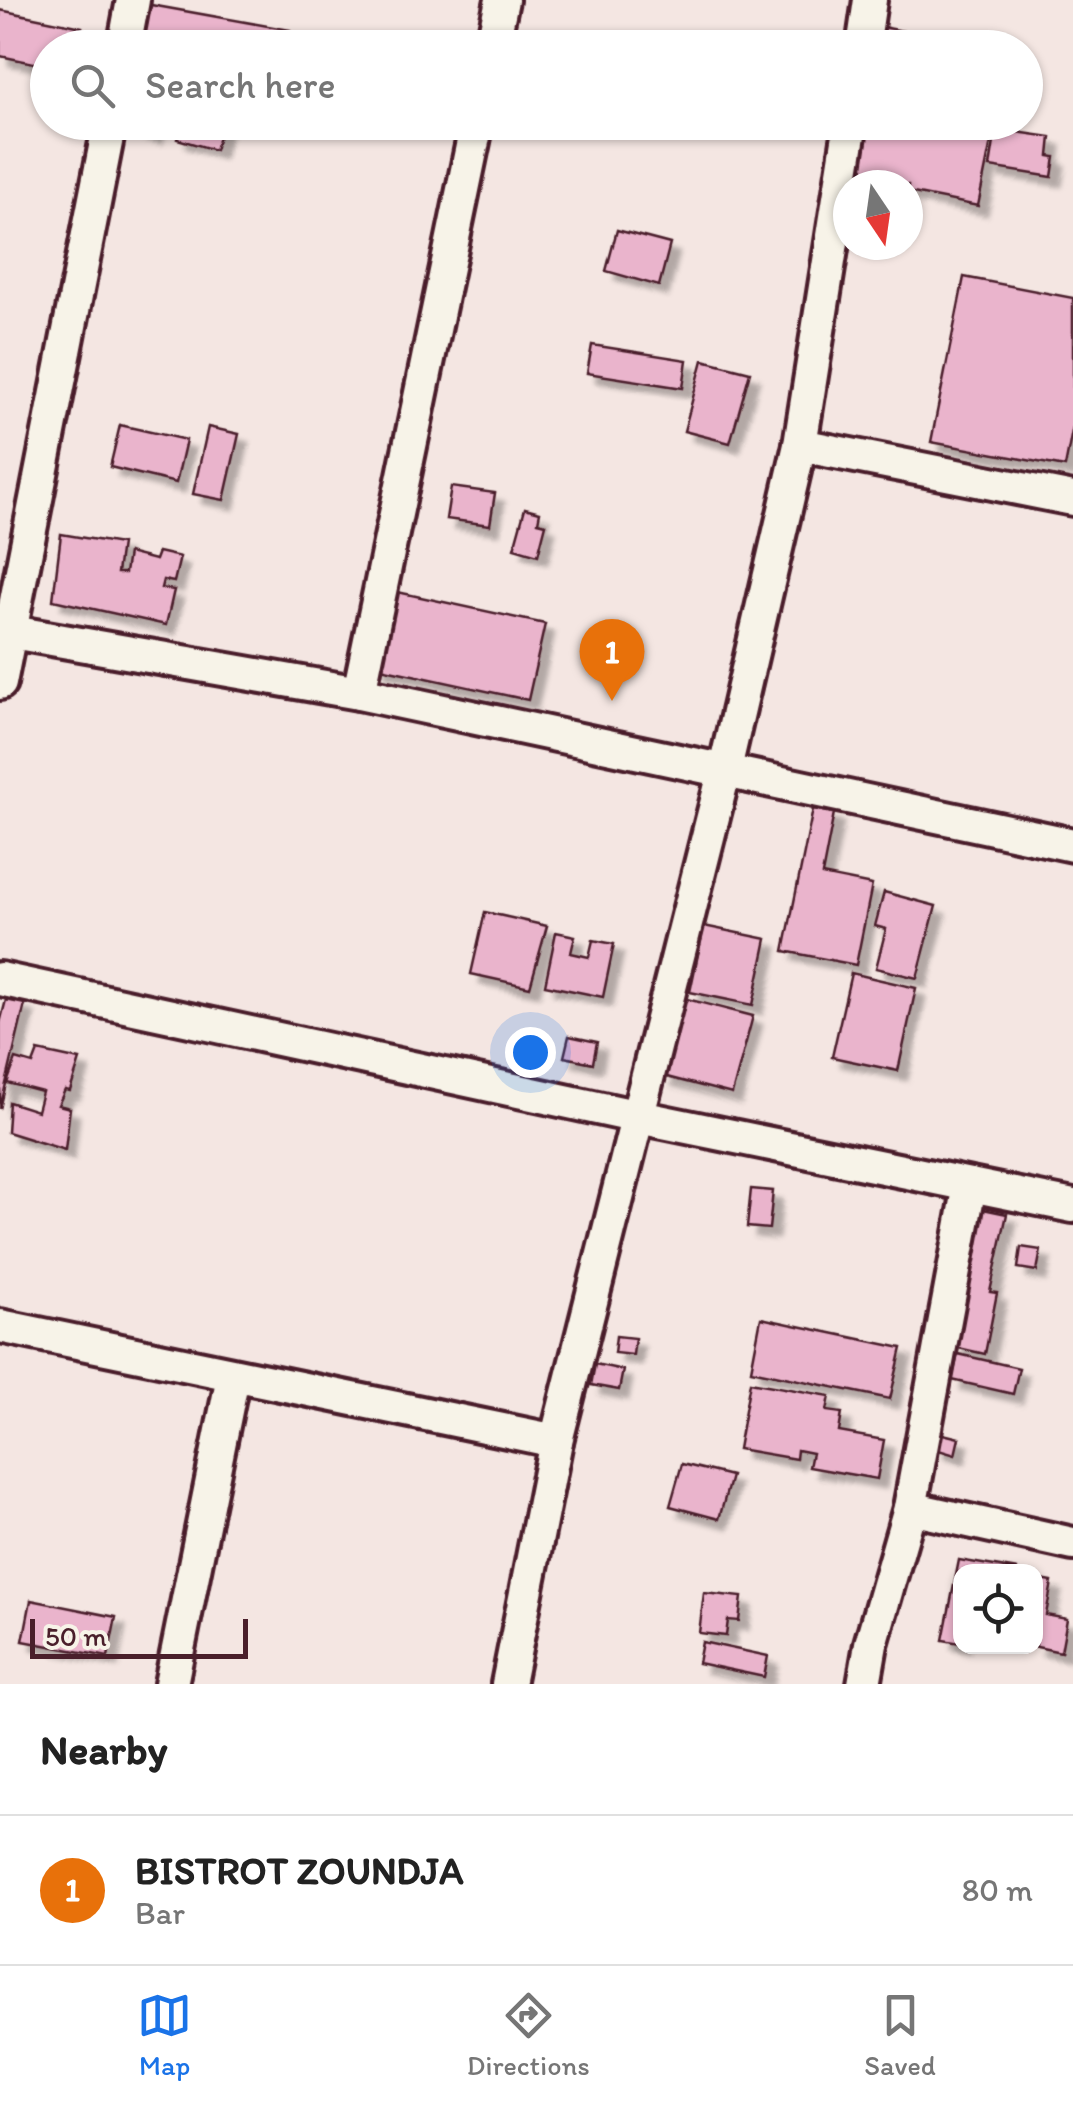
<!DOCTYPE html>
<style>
:root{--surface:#fff;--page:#f2f2f2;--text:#222;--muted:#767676;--line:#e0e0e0;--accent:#1a73e8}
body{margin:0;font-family:Itim,sans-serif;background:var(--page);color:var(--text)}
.controls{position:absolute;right:30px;bottom:30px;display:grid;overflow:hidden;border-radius:20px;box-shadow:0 2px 8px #0004}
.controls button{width:90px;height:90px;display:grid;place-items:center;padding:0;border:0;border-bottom:2px solid var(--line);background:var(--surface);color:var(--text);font:50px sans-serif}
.compass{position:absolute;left:833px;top:170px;width:90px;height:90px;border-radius:50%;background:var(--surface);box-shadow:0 2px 8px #0004;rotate:167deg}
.scale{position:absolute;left:30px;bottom:25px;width:218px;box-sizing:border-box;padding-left:10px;border:5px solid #4a1f2b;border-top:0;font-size:28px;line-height:35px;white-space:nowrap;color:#4a1f2b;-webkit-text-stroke:8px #f7f3e8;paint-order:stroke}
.you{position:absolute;left:530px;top:1052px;width:35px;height:35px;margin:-25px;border:8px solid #fff;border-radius:50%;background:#1a73e8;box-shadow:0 0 0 15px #1a73e833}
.badge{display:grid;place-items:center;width:65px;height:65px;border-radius:50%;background:var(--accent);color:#fff;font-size:32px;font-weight:700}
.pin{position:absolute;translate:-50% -82px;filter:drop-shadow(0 2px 5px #0008)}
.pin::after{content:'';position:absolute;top:52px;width:35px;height:30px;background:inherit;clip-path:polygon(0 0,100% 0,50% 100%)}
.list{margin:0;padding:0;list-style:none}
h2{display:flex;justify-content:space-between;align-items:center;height:130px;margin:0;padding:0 40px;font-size:42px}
h2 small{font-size:32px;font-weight:400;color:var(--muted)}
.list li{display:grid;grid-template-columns:65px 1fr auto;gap:30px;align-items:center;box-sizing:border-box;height:150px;padding:0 40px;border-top:2px solid var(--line)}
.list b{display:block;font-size:38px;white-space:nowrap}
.list p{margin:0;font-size:32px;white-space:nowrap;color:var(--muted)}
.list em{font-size:32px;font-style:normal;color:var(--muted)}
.icon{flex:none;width:55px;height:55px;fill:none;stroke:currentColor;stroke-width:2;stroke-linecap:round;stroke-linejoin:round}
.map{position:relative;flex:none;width:1073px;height:1684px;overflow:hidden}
.search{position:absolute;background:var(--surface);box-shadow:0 2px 8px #0004;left:30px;right:30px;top:30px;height:110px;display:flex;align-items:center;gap:25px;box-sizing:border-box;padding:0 35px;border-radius:55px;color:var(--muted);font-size:38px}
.sheet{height:280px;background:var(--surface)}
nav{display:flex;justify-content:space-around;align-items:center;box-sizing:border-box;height:140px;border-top:2px solid var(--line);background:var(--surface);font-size:28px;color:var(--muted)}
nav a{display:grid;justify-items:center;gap:5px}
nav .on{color:var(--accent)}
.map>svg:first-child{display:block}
</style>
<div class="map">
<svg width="1073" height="1684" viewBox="0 0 1073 1684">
<defs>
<filter id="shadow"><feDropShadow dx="9" dy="9" stdDeviation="2.5" flood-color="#0004"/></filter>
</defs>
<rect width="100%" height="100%" fill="#f4e6e2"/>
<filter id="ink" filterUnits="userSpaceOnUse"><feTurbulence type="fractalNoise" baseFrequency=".01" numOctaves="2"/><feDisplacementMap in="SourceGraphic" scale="20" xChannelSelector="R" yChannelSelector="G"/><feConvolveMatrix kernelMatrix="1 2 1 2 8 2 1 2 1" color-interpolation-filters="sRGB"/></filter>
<g filter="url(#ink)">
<g fill="#eab4cc" stroke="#4a1f2b" stroke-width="2.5" filter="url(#shadow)">
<path d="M140,3l150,27 -4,18h-154z"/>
<path d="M0,10l82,17 -5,21h-29v18l-48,-10z"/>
<path d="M877,26l115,22h-119z"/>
<path d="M136,122h20l-3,12 -19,-5z"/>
<path d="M181,122h42l-8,28 -38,-11z"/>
<path d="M858,122h137l-17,84 -70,-14v-7h-39l-23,-4z"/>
<path d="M996,129l55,8 -2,19 6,1 -3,20 -62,-10z"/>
<path d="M617,230l53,14 -11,42 -53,-15z"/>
<path d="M964,277l109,21v128l-8,41 -134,-25z"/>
<path d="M592,345l95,15 -4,28 -96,-15z"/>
<path d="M703,360l47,12 -20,71 -46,-12z"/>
<path d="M120,425l66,15 -10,43 -66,-16z"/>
<path d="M208,427l31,7 -15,66 -31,-6z"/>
<path d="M451,487l44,6 -5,32 -44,-6z"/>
<path d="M525,508l15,4 -2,10 8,2 -8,31 -24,-7z"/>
<path d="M61,534l60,10 -4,29h8l3,-20 27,7 3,-8 22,5 -6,25 -11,-2 -2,8 13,2 -8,35 -113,-25z"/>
<path d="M393,591l152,33 -17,76 -152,-33z"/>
<path d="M813,809l21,4 -12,62 50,10 -16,80 -72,-14z"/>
<path d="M884,892l52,14 -19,72 -41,-10 10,-39 -11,-3z"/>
<path d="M485,912l62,14 -17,61 -59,-13z"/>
<path d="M704,926l63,13 -14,66 -63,-13z"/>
<path d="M556,932l19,4 -4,17 18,4 4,-17 21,4 -11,53 -58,-12z"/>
<path d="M851,973l65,15 -18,83 -66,-14z"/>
<path d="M683,998l70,18 -21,78 -69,-18z"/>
<path d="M6,1000l19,4 -25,105v-86z"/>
<path d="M569,1036l28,6 -4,21 -29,-6z"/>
<path d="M38,1051l42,9 -10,31 -5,-1 -7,15 12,3 -5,42 -58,-18 2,-30 28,9 5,-19 -35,-9 9,-24 17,5z"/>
<path d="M751,1189l22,2 -4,38 -22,-2z"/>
<path d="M983,1209l24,5 -17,78 7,1 -12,61 -31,-7z"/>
<path d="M1021,1247l20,3 -4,21 -19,-3z"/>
<path d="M761,1318l141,30 -12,51 -139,-29z"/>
<path d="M616,1336l19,2 -2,17 -19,-2z"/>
<path d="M958,1354l61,14 -6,26 -61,-14z"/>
<path d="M595,1364l28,6 -4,20 -28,-5z"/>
<path d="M750,1382l80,14 -3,15 15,2 -3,19 45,8 -7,39 -68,-12 3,-14 -15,-3 -1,9 -58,-10z"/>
<path d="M939,1433l20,5 -4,17 -20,-6z"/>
<path d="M682,1464l49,12 -12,43 -49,-13z"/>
<path d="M959,1560l59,10 -58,2v71l-17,-3z"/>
<path d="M1036,1579l16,3 -6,33 21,4 -6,33 -29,-6h4z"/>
<path d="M704,1593l38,4 -3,24 -11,-1 -2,16 -27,-3z"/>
<path d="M31,1600l85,17 -8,40 -85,-16z"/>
<path d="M702,1642l66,14 -4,21 -66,-14z"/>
</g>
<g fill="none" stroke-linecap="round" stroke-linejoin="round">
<g stroke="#4a1f2b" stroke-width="40">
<g id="street">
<path d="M124,48l9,-48"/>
<path d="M492,48l10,-48"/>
<path d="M863,48l7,-48"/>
<path d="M800,445l273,54"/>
<path d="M12,632l347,61 714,152"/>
<path d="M0,683l110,-561"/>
<path d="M359,693l118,-571"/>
<path d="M0,979l639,138 434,89"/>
<path d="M0,1326l556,115"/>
<path d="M910,1508l163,36"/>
<path d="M171,1684l62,-308"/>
<path d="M508,1684l48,-243 168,-668 76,-328 51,-323"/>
<path d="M864,1684l7,-40 39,-136 60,-323"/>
</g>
</g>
<use href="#street" stroke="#f7f3e8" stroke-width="32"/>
</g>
</g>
</svg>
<div class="controls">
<button><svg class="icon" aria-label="locate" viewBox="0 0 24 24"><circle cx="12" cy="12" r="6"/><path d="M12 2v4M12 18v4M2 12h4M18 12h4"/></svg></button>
</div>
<svg class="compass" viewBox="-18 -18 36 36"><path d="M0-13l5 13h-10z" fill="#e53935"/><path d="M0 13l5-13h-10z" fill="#767676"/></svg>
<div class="scale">50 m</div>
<div class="you"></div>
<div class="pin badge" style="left:612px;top:701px;background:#e8710a">1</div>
<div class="search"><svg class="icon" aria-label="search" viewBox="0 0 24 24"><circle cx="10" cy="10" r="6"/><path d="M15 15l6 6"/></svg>Search here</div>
</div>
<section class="sheet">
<h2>Nearby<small></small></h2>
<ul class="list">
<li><span class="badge" style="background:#e8710a">1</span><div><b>BISTROT ZOUNDJA</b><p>Bar</p></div><em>80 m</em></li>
</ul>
</section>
<nav>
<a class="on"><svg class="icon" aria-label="map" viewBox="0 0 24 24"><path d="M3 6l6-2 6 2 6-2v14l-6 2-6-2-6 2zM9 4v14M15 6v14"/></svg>Map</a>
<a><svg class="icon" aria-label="directions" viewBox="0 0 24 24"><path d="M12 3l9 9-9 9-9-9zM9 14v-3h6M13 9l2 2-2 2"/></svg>Directions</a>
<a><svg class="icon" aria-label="saved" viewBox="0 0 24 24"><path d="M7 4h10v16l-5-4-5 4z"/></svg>Saved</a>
</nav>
